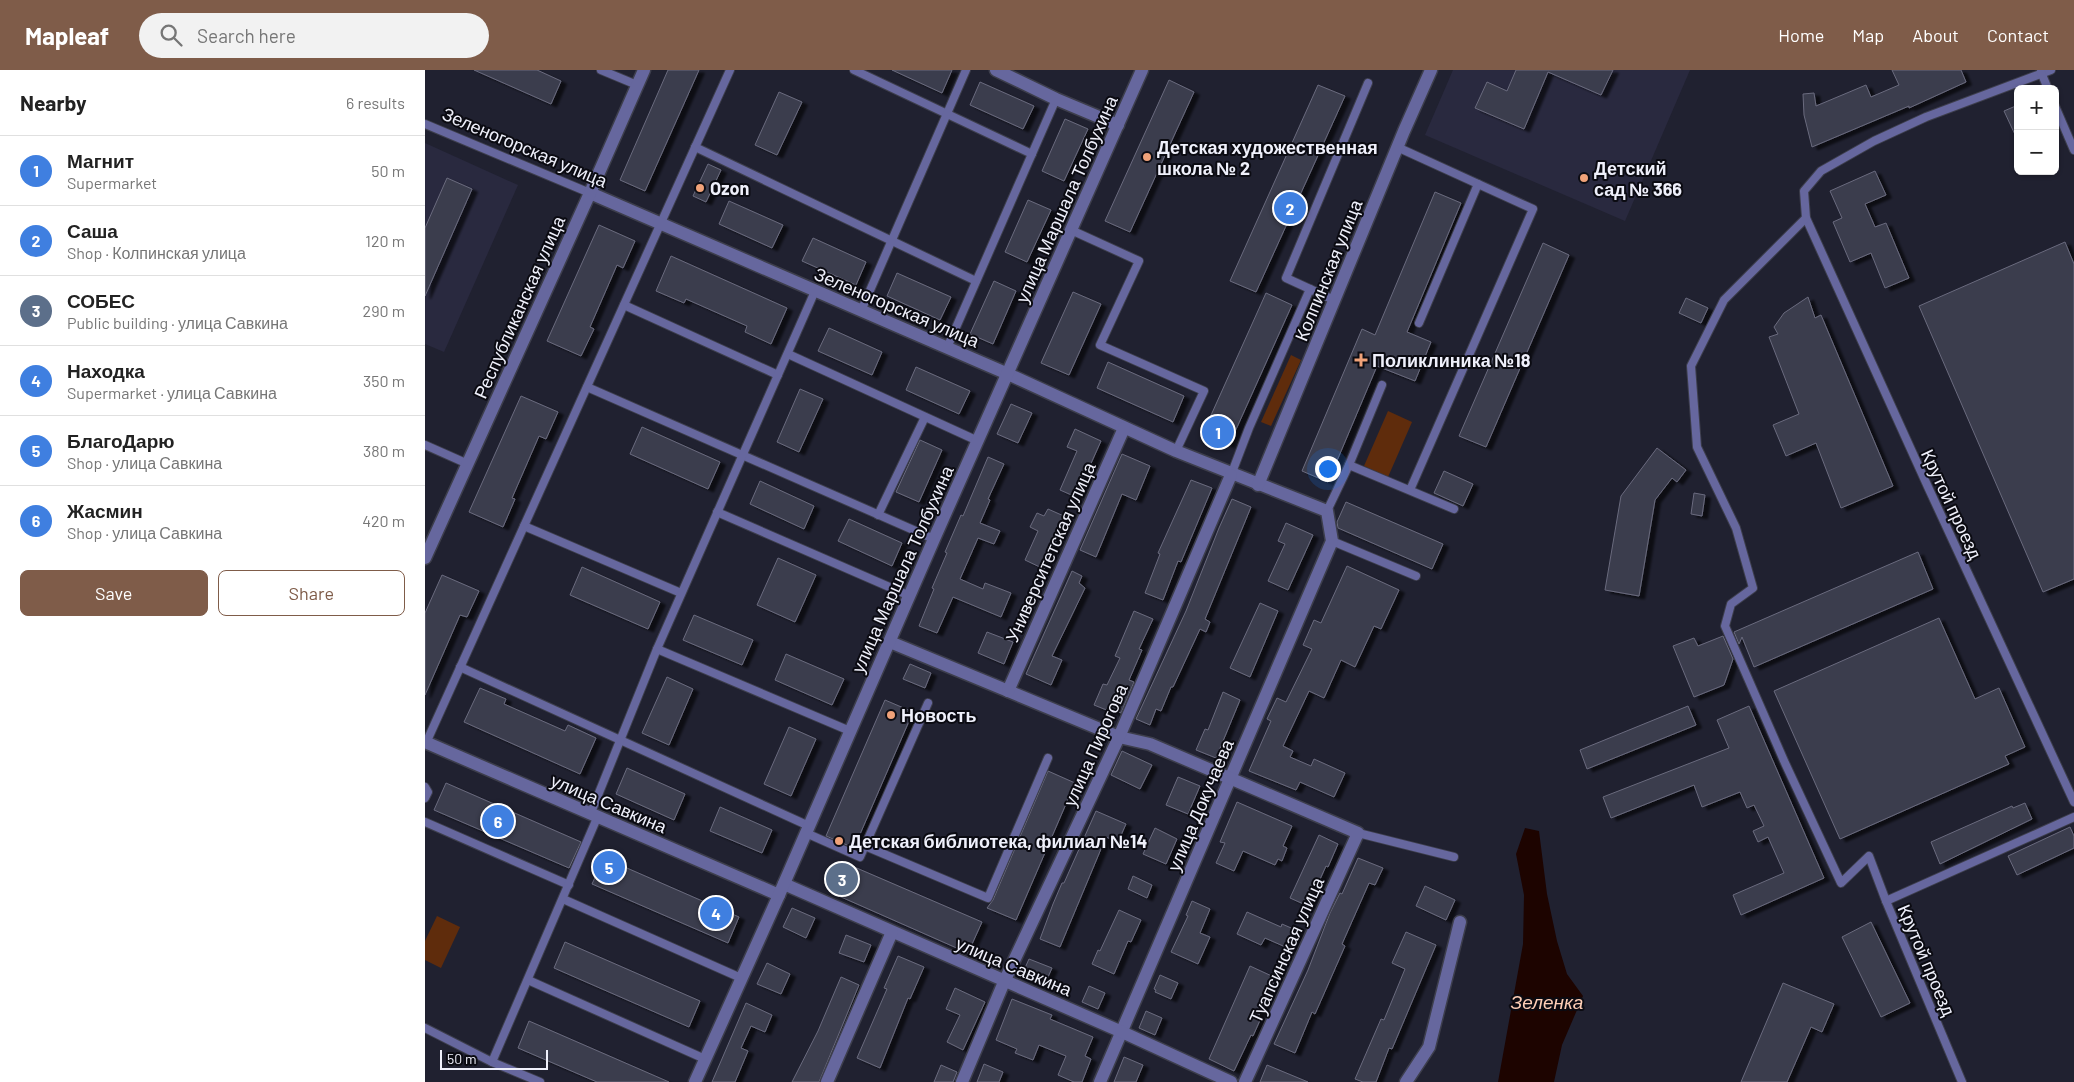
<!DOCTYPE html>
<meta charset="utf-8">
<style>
:root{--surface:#fff;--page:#f2f2f2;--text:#222;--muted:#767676;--line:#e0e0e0;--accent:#7f5c49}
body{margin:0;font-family:Barlow,sans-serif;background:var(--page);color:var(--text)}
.controls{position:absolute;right:15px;top:15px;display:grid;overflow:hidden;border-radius:8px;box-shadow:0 1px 4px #0004}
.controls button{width:45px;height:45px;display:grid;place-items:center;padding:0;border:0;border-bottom:1px solid var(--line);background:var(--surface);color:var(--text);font:25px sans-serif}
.scale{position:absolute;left:15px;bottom:12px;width:108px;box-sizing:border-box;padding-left:5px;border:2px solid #eff0fb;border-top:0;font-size:14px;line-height:18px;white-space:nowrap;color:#eff0fb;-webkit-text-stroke:4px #0b0b12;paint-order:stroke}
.you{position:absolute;left:902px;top:398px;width:18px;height:18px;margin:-12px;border:4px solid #fff;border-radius:50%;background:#1a73e8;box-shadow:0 0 0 8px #1a73e833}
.badge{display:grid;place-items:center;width:32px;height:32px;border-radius:50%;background:var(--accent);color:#fff;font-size:16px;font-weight:700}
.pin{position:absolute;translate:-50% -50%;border:2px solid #fff;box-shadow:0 1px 5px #0006}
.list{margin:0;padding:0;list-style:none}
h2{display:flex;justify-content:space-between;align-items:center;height:65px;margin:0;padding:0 20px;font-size:21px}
h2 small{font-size:16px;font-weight:400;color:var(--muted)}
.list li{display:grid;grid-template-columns:32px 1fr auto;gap:15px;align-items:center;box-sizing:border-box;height:70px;padding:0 20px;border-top:1px solid var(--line)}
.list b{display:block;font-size:19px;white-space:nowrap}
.list p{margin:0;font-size:16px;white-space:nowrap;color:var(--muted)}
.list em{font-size:16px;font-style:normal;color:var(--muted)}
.actions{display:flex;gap:10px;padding:15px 20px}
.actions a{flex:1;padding:11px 0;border:1px solid var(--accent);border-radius:8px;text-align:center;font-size:18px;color:var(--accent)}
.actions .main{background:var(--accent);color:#fff}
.icon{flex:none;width:28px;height:28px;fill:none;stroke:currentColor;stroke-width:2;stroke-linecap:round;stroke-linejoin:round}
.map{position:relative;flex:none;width:1649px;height:1012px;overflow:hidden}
header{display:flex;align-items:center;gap:30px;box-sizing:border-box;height:70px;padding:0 25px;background:var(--accent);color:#fff}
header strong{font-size:24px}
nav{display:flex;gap:28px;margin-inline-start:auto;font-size:18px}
.search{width:350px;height:45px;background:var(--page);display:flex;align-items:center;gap:12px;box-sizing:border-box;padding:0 18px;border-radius:28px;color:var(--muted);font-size:19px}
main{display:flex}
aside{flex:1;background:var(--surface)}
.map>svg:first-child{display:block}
</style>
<header>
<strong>Mapleaf</strong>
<div class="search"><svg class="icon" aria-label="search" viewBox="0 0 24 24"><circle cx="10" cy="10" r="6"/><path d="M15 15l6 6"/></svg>Search here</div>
<nav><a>Home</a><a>Map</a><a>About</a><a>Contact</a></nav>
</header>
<main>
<aside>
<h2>Nearby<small>6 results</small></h2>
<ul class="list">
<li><span class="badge" style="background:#3f7fe0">1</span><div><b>Магнит</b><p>Supermarket</p></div><em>50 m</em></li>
<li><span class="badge" style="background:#3f7fe0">2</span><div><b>Саша</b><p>Shop · Колпинская улица</p></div><em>120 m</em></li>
<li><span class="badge" style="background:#5c6f8a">3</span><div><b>СОБЕС</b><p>Public building · улица Савкина</p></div><em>290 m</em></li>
<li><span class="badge" style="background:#3f7fe0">4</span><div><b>Находка</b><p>Supermarket · улица Савкина</p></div><em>350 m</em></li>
<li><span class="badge" style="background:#3f7fe0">5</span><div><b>БлагоДарю</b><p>Shop · улица Савкина</p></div><em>380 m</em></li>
<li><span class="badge" style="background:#3f7fe0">6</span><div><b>Жасмин</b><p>Shop · улица Савкина</p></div><em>420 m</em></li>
</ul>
<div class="actions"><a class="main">Save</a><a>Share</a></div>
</aside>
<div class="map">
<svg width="1649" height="1012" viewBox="0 0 1649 1012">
<defs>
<filter id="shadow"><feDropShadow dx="5.5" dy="3" stdDeviation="1" flood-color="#0009"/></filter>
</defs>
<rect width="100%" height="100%" fill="#202130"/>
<g fill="#29293f">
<path d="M1028,0h237l-65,151 -200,-86z"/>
<path d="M0,73l93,42 -74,167 -19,-8z"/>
</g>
<g fill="#5f2c0c">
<path d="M866,285l10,5 -30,66 -10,-4z"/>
<path d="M963,341l24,11 -24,55 -24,-11z"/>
<path d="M12,846l23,11 -19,41 -16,-8v-19z"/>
</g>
<path fill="#1d0400" d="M1100,758l14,3 8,63 10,47 10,33 16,22 -21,49 -8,37h-56l25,-138 1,-49 -8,-41z"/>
<g fill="#3b3c4d" stroke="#6a6b7e" filter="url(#shadow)">
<path d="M49,0h63l24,11 -10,23z"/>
<path d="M243,0h31l-54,121 -25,-11z"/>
<path d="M467,0h60l-10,23z"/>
<path d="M1091,0h97l-12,25 -53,-23 -24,57 -49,-21 12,-26 20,9z"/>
<path d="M1467,0h69l5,12 -57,26v-2l-97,41 -8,-32 -1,-21 11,-1 2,13 50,-21 5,12 28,-12z"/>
<path d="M744,10l25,12 -64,140 -25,-11z"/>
<path d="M555,12l54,24 -11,23 -53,-24z"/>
<path d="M893,15l27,11 -89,196 -26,-11z"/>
<path d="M354,22l23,10 -25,53 -22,-10z"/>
<path d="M1593,35v36l-14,-30z"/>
<path d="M640,49l23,10 -24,52 -22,-10z"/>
<path d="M283,94l13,6 -15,32 -13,-6z"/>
<path d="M1450,101l11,24 -21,9 10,23 11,-4 23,55 -24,10 -14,-35 -21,9 -17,-40 9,-4 -12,-27z"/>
<path d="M22,108l25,11 -47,107v-68z"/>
<path d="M1010,122l26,11 -54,129 24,10 -16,39 -38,-15 -49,116 -26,-11 60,-142 13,6z"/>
<path d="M603,130l23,10 -24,52 -22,-10z"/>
<path d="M304,131l54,24 -11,23 -53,-24z"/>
<path d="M174,155l36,16 -12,27 -6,-3 -27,62 4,2 -13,27 -34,-15z"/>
<path d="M388,168l53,24 -10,23 -54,-24z"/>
<path d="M1640,172l9,22v315l-31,13 -124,-286z"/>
<path d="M1118,173l26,12 -83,192 -27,-11z"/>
<path d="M246,186l116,52 -16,36 -26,-12 2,-6 -61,-27 -2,4 -28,-12z"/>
<path d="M472,203l54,24 -11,23 -53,-24z"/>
<path d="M569,211l22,10 -23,53 -23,-10z"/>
<path d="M648,222l28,12 -32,71 -28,-12z"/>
<path d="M841,223l26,12 -63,140 -26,-12z"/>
<path d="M1383,227l7,21 6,-3 72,171 -52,22 -25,-65 -30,13 -13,-31 26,-11 -30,-77 9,-3 -4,-7 10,-14z"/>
<path d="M1261,228l22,10 -7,15 -22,-10z"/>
<path d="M404,258l53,24 -10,23 -54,-24z"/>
<path d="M683,292l76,34 -11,26 -76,-34z"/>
<path d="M491,297l54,24 -11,23 -53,-24z"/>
<path d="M375,319l23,10 -24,53 -22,-10z"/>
<path d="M96,326l37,16 -12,27 -7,-3 -27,62 3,1 -12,28 -34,-15z"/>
<path d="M586,334l21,9 -14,30 -21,-9z"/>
<path d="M217,357l78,35 -12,27 -78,-35z"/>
<path d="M650,359l26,12 -25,56 -16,-7 17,-39 -10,-4z"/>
<path d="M495,370l22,10 -23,52 -23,-10z"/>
<path d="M1232,378l29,22 -9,12 -5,-4 -17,22 -16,96 -34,-6 16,-94z"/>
<path d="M697,384l28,12 -14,34 -14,-6 -26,63 -16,-7z"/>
<path d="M563,387l16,7 -16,35 2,1 -10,23 20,8 -6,13 -16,-6 -18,41 23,10 2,-6 26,10 -10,24 -48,-20 -16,36 -18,-7 15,-37 -2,-1 15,-35 -2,-1 16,-37 2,1z"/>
<path d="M1019,401l29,13 -10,22 -29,-13z"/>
<path d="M766,410l21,8 -31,74 -3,-1 -15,39 -18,-7 15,-39 -2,-1z"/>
<path d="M335,411l54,25 -10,23 -54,-25z"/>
<path d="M1269,423l11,2 -3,21 -11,-2z"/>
<path d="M807,429l19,8 -46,112 5,3 -4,10 -6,-3 -27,58h-2l-10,24 -5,-2 -6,16 -14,-6 50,-108 33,-83z"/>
<path d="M921,432l97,42 -11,25 -94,-41 -1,-6z"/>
<path d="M623,439l18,8 -22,52 -19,-9 13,-29 -8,-4 7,-14 7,3z"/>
<path d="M424,449l53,24 -10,23 -54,-25z"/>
<path d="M861,453l27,12 -25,55 -20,-9 17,-37 -7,-3z"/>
<path d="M1493,482l15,37 -179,78 -12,-30 -3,7 -5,-12z"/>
<path d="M353,488l38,17 -21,47 -38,-17z"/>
<path d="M922,496l52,24 -18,39 -7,-3 -19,41 -14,-7 -17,38 -15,-7 -26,55 10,5 -3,6 21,9 3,-7 31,14 -11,24 -34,-15 -4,8 -47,-19 22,-50 -4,-2 10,-21 9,4 26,-53 -9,-4 11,-25 7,3z"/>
<path d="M157,497l78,35 -12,27 -78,-34z"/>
<path d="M647,501l10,5 -3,7 6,5 -33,68 10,4 -11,25 -25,-11z"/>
<path d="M17,505l37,16 -12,26 -7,-2 -35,80v-82z"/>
<path d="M835,533l18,8 -28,66 -20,-9z"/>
<path d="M709,541l19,8 -14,30 3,1 -13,30 5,2 -13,31 -6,-3 -1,3 -20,-8 9,-21 4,1 13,-27 -5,-2z"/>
<path d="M269,545l59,25 -11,25 -59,-25z"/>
<path d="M1514,548l36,81 24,-11 26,59 -20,9 4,8 -169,75 -66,-148z"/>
<path d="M562,562l26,10 -9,22 -26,-11z"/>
<path d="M1298,566l10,23 -9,26 -30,12 -21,-51 21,-8 4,8z"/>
<path d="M361,584l58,25 -12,26 -57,-25z"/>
<path d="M485,594l21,9 -6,15 -22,-9z"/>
<path d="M242,607l26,12 -24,56 -27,-12z"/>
<path d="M55,618l26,11 -2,5 61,27 3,-6 28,13 -16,36 -116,-52z"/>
<path d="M798,622l17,8 -24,58 -20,-8 9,-21 3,1z"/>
<path d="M460,630l28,12 -59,136 -28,-12z"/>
<path d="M1263,636l8,19 -109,44 -7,-19z"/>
<path d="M1324,636l75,172 -83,37 -8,-20 51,-22 -16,-36 -10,5 -5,-11 11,-5 -10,-21 -7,3 -7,-16 -38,15 -8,-22 -83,33 -8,-21 126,-49 -12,-28z"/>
<path d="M364,657l27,12 -25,57 -27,-12z"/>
<path d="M697,681l30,14 -12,24 -29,-14z"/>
<path d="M202,698l58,26 -11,26 -58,-26z"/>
<path d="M623,701l27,12 -59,137 -29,-12 6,-8z"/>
<path d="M753,707l22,9 -12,28 -22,-9z"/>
<path d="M21,713l135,59 -12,26 -135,-58z"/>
<path d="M812,732l55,24 -9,20 4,2 -5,13 -4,-2 -3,6 -32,-14 -9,20 -18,-8 9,-20 -5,-1z"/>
<path d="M1600,733l7,16 -92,45 -9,-22 81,-36 1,2z"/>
<path d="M295,737l52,23 -10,23 -52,-22z"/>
<path d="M671,741l30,13 -8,18 -12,-5 -46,110 -20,-8 13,-35 9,-21h2z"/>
<path d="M1645,757l4,9v12l-57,27 -9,-19z"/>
<path d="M730,758l22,11 -11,25 -23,-10z"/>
<path d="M894,765l19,9 -10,23 -2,-1 -18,40 -18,-8z"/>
<path d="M179,788l135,59 -11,26 -136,-59z"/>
<path d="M933,788l25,10 -8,17 -6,-2 -27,61 3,2 -30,68 -3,-2 -17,41 -21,-9 34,-74 22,-57 10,-20 2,1z"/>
<path d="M420,793l137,59 -14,31 -136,-60z"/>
<path d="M708,806l19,9 -5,13 -19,-9z"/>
<path d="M1000,816l30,14 -9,20 -30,-14z"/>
<path d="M767,831l18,8 -10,24 10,4 -12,27 -27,-12 17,-36 -2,-1z"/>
<path d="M367,838l23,10 -9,20 -23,-11z"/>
<path d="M694,840l22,10 -10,22 -3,-1 -14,33 -22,-10 6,-14 2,1z"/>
<path d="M822,842l34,15 1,-3 16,7 -8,18 -25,-11 -4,7 -24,-11z"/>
<path d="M1446,852l39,81 -29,14 -39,-80z"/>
<path d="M981,862l30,13 -44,104 -3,-1 -13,34h-13l-8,-3 26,-60 3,1 21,-51 -13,-6z"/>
<path d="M421,865l25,10 -7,17 -25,-9z"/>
<path d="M140,872l135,59 -11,26 -135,-59z"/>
<path d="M473,886l26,11 -14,32 -2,-1 -28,70 -23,-10 30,-69 -3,-1z"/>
<path d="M604,889l23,9 -8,18 -23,-9z"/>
<path d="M342,893l23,11 -9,20 -24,-10z"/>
<path d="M825,896l26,12 -18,39 3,1 -8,18 -2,-1 -17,36 -25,-12z"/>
<path d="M735,905l18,8 -7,16 -16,-7 1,-2 -2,-1z"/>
<path d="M416,907l18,8 -40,97h-27l26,-51z"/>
<path d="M1358,913l51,21 -12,28 -11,-5 -24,55h-46z"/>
<path d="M664,916l16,7 -7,16 -16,-7z"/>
<path d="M530,918l30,14 -22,48 -16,-8 13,-27 -14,-6z"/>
<path d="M587,929l40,16 -2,4 43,18 -8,19 6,3 -9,23h-8l-16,-7 8,-19 -27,-11 -6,15 -18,-7 2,-4 -21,-9z"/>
<path d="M321,933l26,12 -7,17 -14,-6 -10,22 7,3 -13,31h-23z"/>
<path d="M721,941l16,7 -7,17 -16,-7z"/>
<path d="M104,951l140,61h-72l-79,-34z"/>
<path d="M699,987l19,8 -7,17h-22z"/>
<path d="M559,994l19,8 -4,10h-22z"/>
<path d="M516,995l16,7 -4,10h-19z"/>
<path d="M842,995l41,17h-48z"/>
</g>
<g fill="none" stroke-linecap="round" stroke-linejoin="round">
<g stroke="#3d3e4c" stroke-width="10">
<g id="service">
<path d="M176,0l36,15"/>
<path d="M429,0l178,84"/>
<path d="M1626,0l-125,47 -52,24 -53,30 -17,20 2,27 122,269 146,315"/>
<path d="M1616,2l7,17"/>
<path d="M1630,36l19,44"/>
<path d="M0,54l165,69"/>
<path d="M270,77l281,134"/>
<path d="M972,77l136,62 -123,281"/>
<path d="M1381,148l-82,82 -33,66 6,81 39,81 17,60 -22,16 -6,22 60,137 56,120 28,-27 17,45"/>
<path d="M646,160l68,31 -39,84 104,46 -28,60"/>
<path d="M885,219l-24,-11 82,-195"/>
<path d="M199,235l154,70"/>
<path d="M436,241l105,-241"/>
<path d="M994,253l59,-139"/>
<path d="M522,278l109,-249"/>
<path d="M363,284l190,87"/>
<path d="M162,317l347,152"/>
<path d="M0,375l43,19"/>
<path d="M924,395l33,-80"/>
<path d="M806,405l18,-47 61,-139 24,11"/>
<path d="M902,441l22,-46 105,44"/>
<path d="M292,442l193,84"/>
<path d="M453,445l47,-98"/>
<path d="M99,456l157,67"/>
<path d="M907,471l84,35"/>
<path d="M232,579l193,82"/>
<path d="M35,597l349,159"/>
<path d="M1,673l304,-673"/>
<path d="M0,717l3,5 -3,6"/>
<path d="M165,745l67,-166 158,-358"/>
<path d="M0,752l144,63"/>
<path d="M381,763l54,24 68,-154"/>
<path d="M933,763l96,24"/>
<path d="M440,776l123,52 60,-140"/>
<path d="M138,829l178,79"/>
<path d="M103,910l177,79"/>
<path d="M0,958l67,34 48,20"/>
<path d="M67,992l105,-244"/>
<path d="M1537,1012l-76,-181 188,-84"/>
</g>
</g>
<g stroke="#3d3e4c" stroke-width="15">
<g id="minor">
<path d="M571,0l60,29 62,26"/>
<path d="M165,123l418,181 168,77 151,60 5,30 -232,541"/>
<path d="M833,415l146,-354 27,-61"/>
<path d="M0,488l165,-365 54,-123"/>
<path d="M465,572l229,95 31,7 208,89 -113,249"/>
<path d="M583,621l116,-263"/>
<path d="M0,672l354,153"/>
<path d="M359,814l338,148 109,50"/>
<path d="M270,1012l84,-187 155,-356 208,-469"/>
<path d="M402,1012l65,-150"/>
<path d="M537,1012l42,-100 115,-245 112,-262"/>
<path d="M981,1012l23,-35 31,-125"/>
</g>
</g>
<use href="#service" stroke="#66679e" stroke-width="8"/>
<use href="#minor" stroke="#66679e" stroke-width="12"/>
</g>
<g fill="#f0a279" stroke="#0b0b12" stroke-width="2">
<circle cx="722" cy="87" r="5"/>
<circle cx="1159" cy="108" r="5"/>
<circle cx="275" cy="118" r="5"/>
<path d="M933.5 282.5h5v5h5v5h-5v5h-5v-5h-5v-5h5z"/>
<circle cx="466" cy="645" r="5"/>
<circle cx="414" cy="771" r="5"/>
</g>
<g text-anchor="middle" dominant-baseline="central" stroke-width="4" stroke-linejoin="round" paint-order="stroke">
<g font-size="18" fill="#eff0fb" stroke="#0b0b12">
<text transform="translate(100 77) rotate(23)">Зеленогорская улица</text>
<text transform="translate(641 129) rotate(-66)">улица Маршала Толбухина</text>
<text transform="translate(903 200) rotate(-68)">Колпинская улица</text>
<text transform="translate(94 237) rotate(-66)">Республиканская улица</text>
<text transform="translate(472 237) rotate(23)">Зеленогорская улица</text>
<text transform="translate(1527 434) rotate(65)">Крутой проезд</text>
<text transform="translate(625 482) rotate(-66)">Университетская улица</text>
<text transform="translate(477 499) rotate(-66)">улица Маршала Толбухина</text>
<text transform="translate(670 675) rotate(-66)">улица Пирогова</text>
<text transform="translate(184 733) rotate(23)">улица Савкина</text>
<text transform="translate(775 735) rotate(-67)">улица Докучаева</text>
<text transform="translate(861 880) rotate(-66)">Туапсинская улица</text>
<text transform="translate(1502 890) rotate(67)">Крутой проезд</text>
<text transform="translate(589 896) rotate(23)">улица Савкина</text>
</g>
<g font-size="18" font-weight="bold" fill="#eff0fb" stroke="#0b0b12" text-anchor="start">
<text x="732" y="77">Детская художественная<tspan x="732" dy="21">школа № 2</tspan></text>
<text x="1169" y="98">Детский<tspan x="1169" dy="21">сад № 366</tspan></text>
<text x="285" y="118">Ozon</text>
<text x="947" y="290">Поликлиника №18</text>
<text x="476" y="645">Новость</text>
<text x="424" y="771">Детская библиотека, филиал №14</text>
</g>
<g font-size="19" font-style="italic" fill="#feceb6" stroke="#0b0b12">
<text x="1122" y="931">Зеленка</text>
</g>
</g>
</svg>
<div class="controls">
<button>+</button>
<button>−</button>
</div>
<div class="scale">50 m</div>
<div class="you"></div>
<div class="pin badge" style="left:793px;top:362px;background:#3f7fe0">1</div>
<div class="pin badge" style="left:865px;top:138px;background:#3f7fe0">2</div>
<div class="pin badge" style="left:417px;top:809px;background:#5c6f8a">3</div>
<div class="pin badge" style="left:291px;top:843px;background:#3f7fe0">4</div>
<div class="pin badge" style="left:184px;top:797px;background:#3f7fe0">5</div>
<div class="pin badge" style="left:73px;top:751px;background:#3f7fe0">6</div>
</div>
</main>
